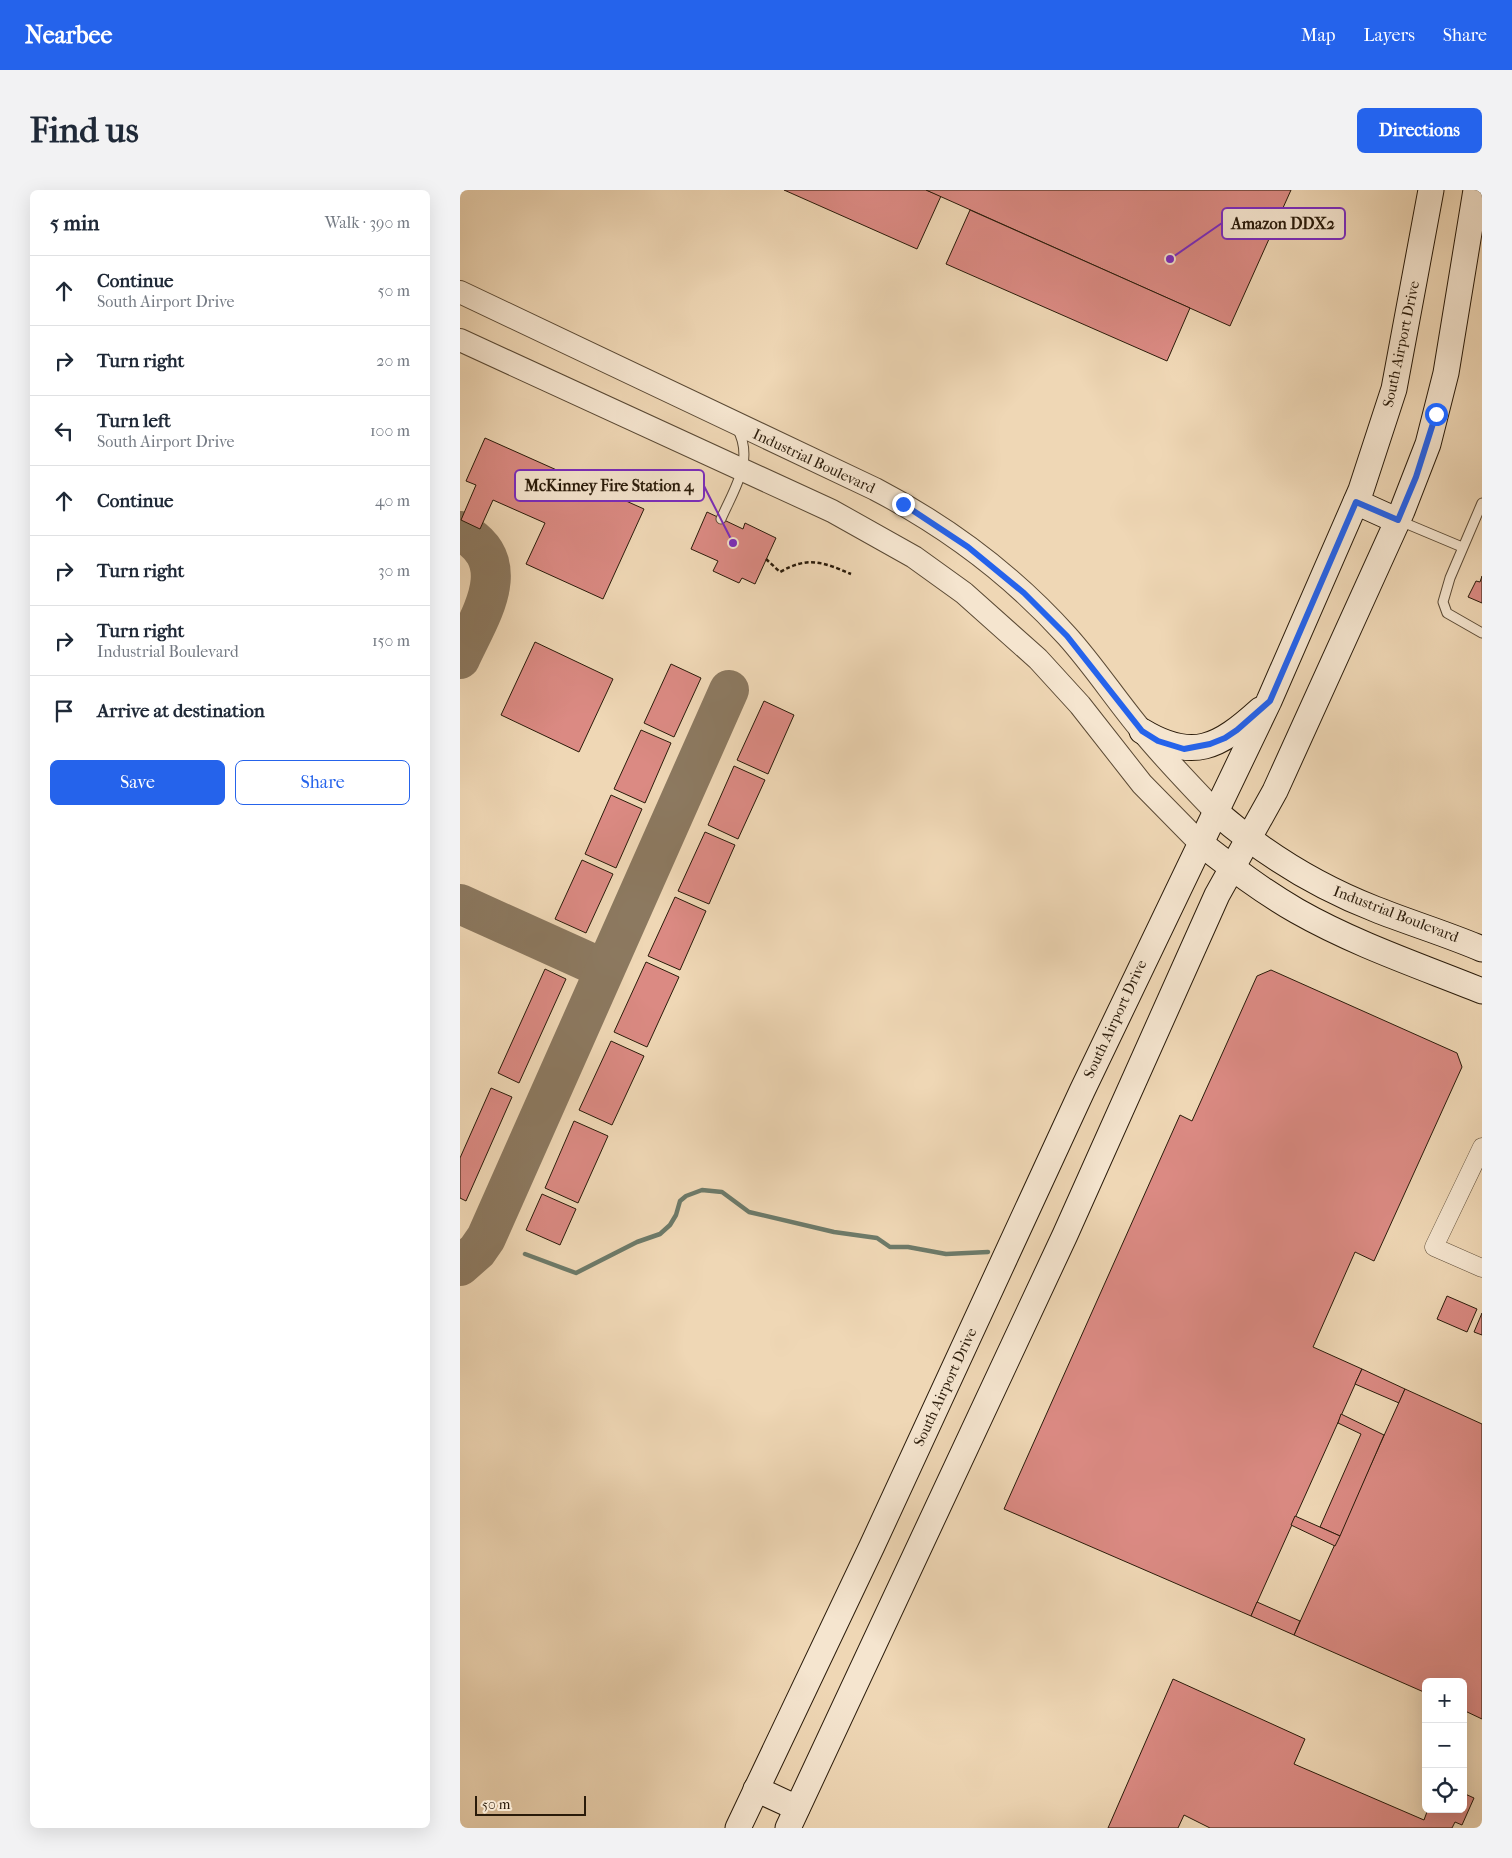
<!DOCTYPE html>
<meta charset="utf-8">
<style>
:root{--surface:#fff;--page:#f2f2f3;--text:#1f2937;--muted:#747a83;--line:#e0e1e3;--accent:#2563eb}
body{margin:0;font-family:"IM FELL French Canon",serif;background:var(--page);color:var(--text)}
.controls{position:absolute;right:15px;bottom:15px;display:grid;overflow:hidden;border-radius:8px;box-shadow:0 5px 20px #0002}
.controls button{width:45px;height:45px;display:grid;place-items:center;padding:0;border:0;border-bottom:1px solid var(--line);background:var(--surface);color:var(--text);font:25px sans-serif}
.scale{position:absolute;left:15px;bottom:12px;width:111px;box-sizing:border-box;padding-left:5px;border:2px solid #2a1b0a;border-top:0;font-size:14px;line-height:18px;white-space:nowrap;color:#2a1b0a;-webkit-text-stroke:4px #f5e5cf;paint-order:stroke}
.stop{position:absolute;width:15px;height:15px;margin:-11px;border:4px solid #2563eb;border-radius:50%;background:#fff}
.stop.end{background:#2563eb;border-color:#fff;box-shadow:0 1px 5px #0008}
.list{margin:0;padding:0;list-style:none}
h2{display:flex;justify-content:space-between;align-items:center;height:65px;margin:0;padding:0 20px;font-size:21px}
h2 small{font-size:16px;font-weight:400;color:var(--muted)}
.list li{display:grid;grid-template-columns:32px 1fr auto;gap:15px;align-items:center;box-sizing:border-box;height:70px;padding:0 20px;border-top:1px solid var(--line)}
.list b{display:block;font-size:19px;white-space:nowrap}
.list p{margin:0;font-size:16px;white-space:nowrap;color:var(--muted)}
.list em{font-size:16px;font-style:normal;color:var(--muted)}
.actions{display:flex;gap:10px;padding:15px 20px}
.actions a{flex:1;padding:11px 0;border:1px solid var(--accent);border-radius:8px;text-align:center;font-size:18px;color:var(--accent)}
.actions .main{background:var(--accent);color:#fff}
.icon{flex:none;width:28px;height:28px;fill:none;stroke:currentColor;stroke-width:2;stroke-linecap:round;stroke-linejoin:round}
.map{position:relative;flex:none;width:1022px;height:1638px;overflow:hidden;border-radius:8px}
header{display:flex;align-items:center;gap:30px;box-sizing:border-box;height:70px;padding:0 25px;background:var(--accent);color:#fff}
header strong{font-size:24px}
nav{display:flex;gap:28px;margin-inline-start:auto;font-size:18px}
.intro{display:flex;align-items:center;justify-content:space-between;box-sizing:border-box;height:120px;padding:0 30px}
h1{margin:0;font-size:35px}
.button{padding:12px 22px;border-radius:8px;background:var(--accent);color:#fff;font-size:18px;font-weight:700}
main{display:flex;gap:30px;padding:0 30px}
aside{flex:1;background:var(--surface);border-radius:8px;box-shadow:0 5px 20px #0002}
.map>svg:first-child{display:block}
</style>
<header>
<strong>Nearbee</strong>
<nav><a>Map</a><a>Layers</a><a>Share</a></nav>
</header>
<div class="intro"><h1>Find us</h1><a class="button">Directions</a></div>
<main>
<aside>
<h2>5 min<small>Walk · 390 m</small></h2>
<ul class="list">
<li><svg class="icon" aria-label="ahead" viewBox="0 0 24 24"><path d="M12 20V5M6 11l6-6 6 6"/></svg><div><b>Continue</b><p>South Airport Drive</p></div><em>50 m</em></li>
<li><svg class="icon" aria-label="right" viewBox="0 0 24 24"><path d="M7 20v-9h11M14 6l5 5-5 5"/></svg><div><b>Turn right</b></div><em>20 m</em></li>
<li><svg class="icon" aria-label="left" viewBox="0 0 24 24"><path d="M17 20v-9H6M10 6l-5 5 5 5"/></svg><div><b>Turn left</b><p>South Airport Drive</p></div><em>100 m</em></li>
<li><svg class="icon" aria-label="ahead" viewBox="0 0 24 24"><path d="M12 20V5M6 11l6-6 6 6"/></svg><div><b>Continue</b></div><em>40 m</em></li>
<li><svg class="icon" aria-label="right" viewBox="0 0 24 24"><path d="M7 20v-9h11M14 6l5 5-5 5"/></svg><div><b>Turn right</b></div><em>30 m</em></li>
<li><svg class="icon" aria-label="right" viewBox="0 0 24 24"><path d="M7 20v-9h11M14 6l5 5-5 5"/></svg><div><b>Turn right</b><p>Industrial Boulevard</p></div><em>150 m</em></li>
<li><svg class="icon" aria-label="arrive" viewBox="0 0 24 24"><path d="M6 21V4h12l-3 4 3 4H6"/></svg><div><b>Arrive at destination</b></div></li>
</ul>
<div class="actions"><a class="main">Save</a><a>Share</a></div>
</aside>
<div class="map">
<svg width="1022" height="1638" viewBox="0 0 1022 1638">
<rect width="100%" height="100%" fill="#efd7b5"/>
<filter id="stains"><feTurbulence type="fractalNoise" baseFrequency=".004" numOctaves="4"/><feColorMatrix values="0 0 0 0 .2 0 0 0 0 .09 0 0 0 0 .02 0 0 0 .5 -.17"/></filter>
<radialGradient id="worn" r=".72"><stop offset=".6" stop-color="#630" stop-opacity="0"/><stop offset="1" stop-color="#630" stop-opacity=".3"/></radialGradient>
<g fill="none" stroke-linecap="round" stroke-linejoin="round">
<path stroke="#6d7a69" stroke-width="4.5" d="M65,1064l51,19 61,-31 23,-8 10,-9 6,-10 4,-14 6,-5 16,-6 20,2 27,20 85,20 43,6 13,9h18l38,7 42,-2"/>
<g stroke="#8c7960" stroke-width="40">
<path d="M0,341c58,31 20,84 0,128"/>
<path d="M0,714l144,65"/>
<path d="M0,1076l17,-15 9,-13 243,-548"/>
</g>
</g>
<g fill="#db8a83" stroke="#2a1b0a">
<path d="M324,0h142l15,6 -24,53z"/>
<path d="M466,0h365l-61,136z"/>
<path d="M510,20l220,98 -23,53 -221,-97z"/>
<path d="M25,248l159,71 -41,90 -77,-35 19,-41 -52,-23 -13,29 -19,-9 15,-35 -10,-4z"/>
<path d="M247,322l36,17 2,-6 31,15 -21,46 -13,-6 -3,5 -26,-12 5,-10 -27,-12z"/>
<path d="M1022,386v27l-14,-6 8,-16 4,1z"/>
<path d="M75,452l78,37 -34,73 -78,-37z"/>
<path d="M211,474l30,14 -27,59 -30,-14z"/>
<path d="M304,511l30,14 -26,59 -31,-14z"/>
<path d="M181,540l30,13 -26,60 -31,-14z"/>
<path d="M274,576l31,14 -27,59 -30,-14z"/>
<path d="M151,605l31,14 -26,59 -31,-14z"/>
<path d="M245,642l30,13 -26,59 -31,-13z"/>
<path d="M122,670l31,14 -27,59 -31,-14z"/>
<path d="M215,707l31,14 -26,59 -32,-14z"/>
<path d="M186,772l33,15 -32,70 -33,-15z"/>
<path d="M85,779l21,10 -47,104 -21,-10z"/>
<path d="M811,780l186,83 5,14 -88,194 -19,-9 -42,95 49,22 -111,247 -247,-107 176,-394 12,6 65,-145z"/>
<path d="M151,851l33,15 -32,69 -33,-15z"/>
<path d="M31,898l21,9 -46,104 -6,-3v-40z"/>
<path d="M114,931l34,15 -30,67 -33,-15z"/>
<path d="M82,1004l34,15 -16,36 -34,-15z"/>
<path d="M987,1106l30,13 -10,23 -30,-13z"/>
<path d="M1022,1123v22l-8,-3z"/>
<path d="M902,1179l43,20 -6,14 -44,-19z"/>
<path d="M945,1199l77,35v295l-19,-9v-28h-37v11l-132,-58z"/>
<path d="M881,1224l43,21 -44,101 -20,-9 41,-93 -23,-11z"/>
<path d="M835,1326l45,20 -5,10 -44,-21z"/>
<path d="M797,1412l43,19 -6,14 -43,-19z"/>
<path d="M713,1489l132,60 -11,25 130,56 4,-11h35v-16l11,5 -12,27 -7,-3 -3,6h-242l-26,-13 -6,13h-70z"/>
</g>
<g fill="none" stroke-linecap="round" stroke-linejoin="round">
<g stroke="#5b4a35" stroke-width="11">
<g id="service">
<path d="M1022,313l-32,75 -7,24 4,11 35,20"/>
<path d="M261,329c13,-30 34,-59 16,-91"/>
<path d="M940,331l62,26"/>
</g>
</g>
<g stroke="#5b4a35" stroke-width="19">
<path id="minor" d="M1022,957l-48,100 48,21"/>
</g>
<g stroke="#5b4a35" stroke-width="24">
<g id="tertiary">
<path d="M0,102l415,197c71,37 138,87 192,147 27,30 49,64 75,95 23,28 49,55 74,81"/>
<path d="M0,150l372,171 82,46 50,36 74,66 42,46 62,79 58,59"/>
</g>
</g>
<g stroke="#2a1b0a" stroke-width="27">
<g id="secondary">
<path d="M896,312l42,19"/>
<path d="M682,541c51,31 77,16 118,-21"/>
<path d="M756,622c47,41 100,74 159,97 35,14 72,25 107,40"/>
<path d="M740,653c31,24 62,48 97,68 58,33 123,55 185,80"/>
<path d="M296,1599l41,19"/>
<path d="M278,1638l134,-282 210,-455 187,-390 92,-211 33,-101 37,-199"/>
<path d="M328,1638l277,-593 152,-340 58,-104 127,-280 26,-67 18,-71 30,-183"/>
</g>
</g>
<path stroke="#2a1b0a" stroke-width="2.5" stroke-dasharray="4 2.5" stroke-linecap="butt" d="M306,369l14,13c28,-16 43,-10 71,2"/>
<use href="#service" stroke="#f5e5cf" stroke-width="9"/>
<use href="#minor" stroke="#f5e5cf" stroke-width="18"/>
<use href="#tertiary" stroke="#f5e5cf" stroke-width="22"/>
<use href="#secondary" stroke="#f5e5cf" stroke-width="25"/>
</g>
<g fill="none" stroke-linecap="round" stroke-linejoin="round">
<path stroke="#2563eb" stroke-width="6" d="M443,314l65,43 56,46 43,43 75,95 16,10 26,8 26,-5 15,-6 12,-8 33,-29 86,-199 42,18 18,-43 20,-63"/>
</g>
<g text-anchor="middle" dominant-baseline="central" stroke-width="5" stroke-linejoin="round" paint-order="stroke">
<g font-size="15" fill="#2a1b0a" stroke="#f5e5cf">
<text transform="translate(941 154) rotate(-78)">South Airport Drive</text>
<text transform="translate(354 271) rotate(25)">Industrial Boulevard</text>
<text transform="translate(936 724) rotate(21)">Industrial Boulevard</text>
<text transform="translate(655 829) rotate(-65)">South Airport Drive</text>
<text transform="translate(485 1197) rotate(-65)">South Airport Drive</text>
</g>
</g>
<path fill="none" stroke="#7b2cbf" stroke-width="2" d="M710 69L762 33M273 353L244 296"/>
<g fill="#7b2cbf" stroke="#f5e5cf" stroke-width="2">
<circle cx="710" cy="69" r="5"/>
<circle cx="273" cy="353" r="5"/>
</g>
<g fill="#f5e5cf" stroke="#7b2cbf" stroke-width="2">
<rect x="762" y="18" width="123" height="31" rx="5"/>
<rect x="55" y="280" width="189" height="31" rx="5"/>
</g>
<g font-size="16" text-anchor="middle" font-weight="bold" fill="#2a1b0a">
<text x="823" y="39">Amazon DDX2</text>
<text x="149" y="301">McKinney Fire Station 4</text>
</g>
<rect width="100%" height="100%" filter="url(#stains)"/>
<rect width="100%" height="100%" fill="url(#worn)"/>
</svg>
<div class="controls">
<button>+</button>
<button>−</button>
<button><svg class="icon" aria-label="locate" viewBox="0 0 24 24"><circle cx="12" cy="12" r="6"/><path d="M12 2v4M12 18v4M2 12h4M18 12h4"/></svg></button>
</div>
<div class="scale">50 m</div>
<div class="stop" style="left:976px;top:224px"></div>
<div class="stop end" style="left:443px;top:314px"></div>
</div>
</main>
